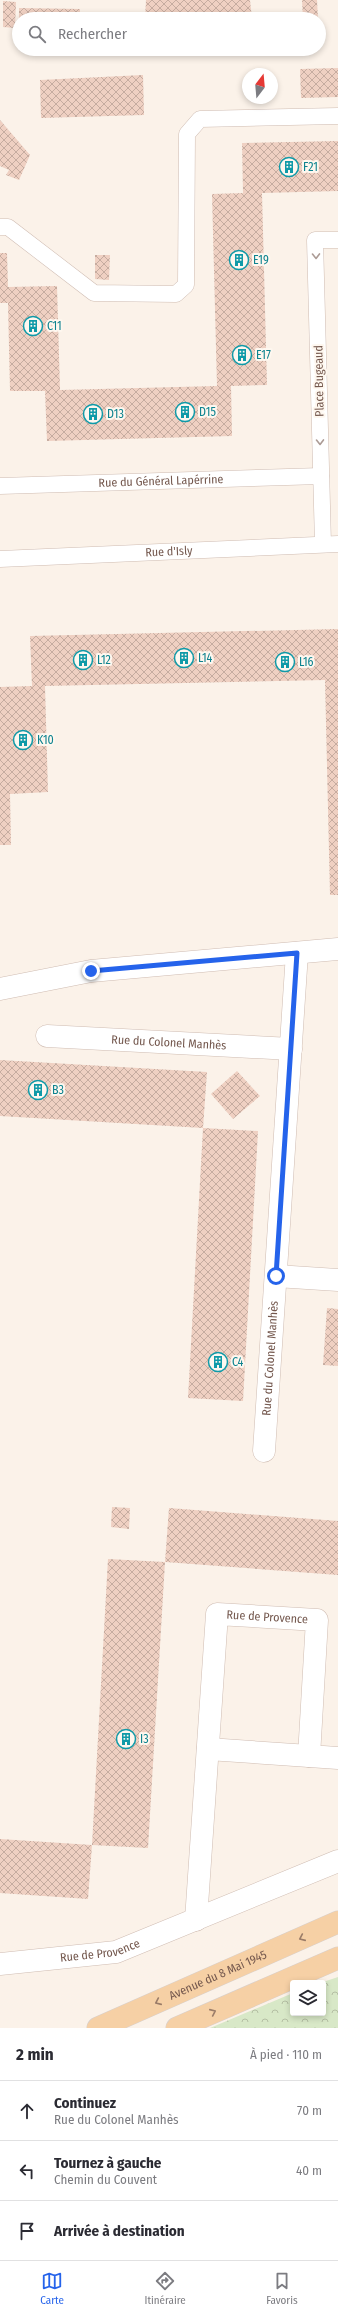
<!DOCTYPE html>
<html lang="fr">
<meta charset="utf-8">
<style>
:root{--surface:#fff;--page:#f2f2f3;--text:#2b2b33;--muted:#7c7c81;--line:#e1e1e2;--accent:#2563eb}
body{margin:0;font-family:"Fira Sans Condensed",sans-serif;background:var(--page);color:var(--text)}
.controls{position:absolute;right:12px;bottom:12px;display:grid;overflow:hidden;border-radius:4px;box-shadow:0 2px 6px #0003}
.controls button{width:36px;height:36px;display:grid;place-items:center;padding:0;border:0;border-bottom:1px solid var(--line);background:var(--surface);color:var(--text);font:20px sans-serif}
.compass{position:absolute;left:242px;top:68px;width:36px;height:36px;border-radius:50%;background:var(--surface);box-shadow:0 2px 6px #0003;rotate:16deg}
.stop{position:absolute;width:12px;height:12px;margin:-9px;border:3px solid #2563eb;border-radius:50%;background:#fff}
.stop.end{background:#2563eb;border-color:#fff;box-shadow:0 1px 4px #0008}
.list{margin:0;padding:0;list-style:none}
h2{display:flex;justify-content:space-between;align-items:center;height:52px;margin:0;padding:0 16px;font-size:17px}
h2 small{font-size:13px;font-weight:400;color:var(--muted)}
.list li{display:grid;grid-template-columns:26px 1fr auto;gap:12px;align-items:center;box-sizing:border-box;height:60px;padding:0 16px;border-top:1px solid var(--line)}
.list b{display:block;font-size:15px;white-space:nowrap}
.list p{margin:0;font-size:13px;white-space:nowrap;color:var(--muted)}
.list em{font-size:13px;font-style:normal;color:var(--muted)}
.icon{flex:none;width:22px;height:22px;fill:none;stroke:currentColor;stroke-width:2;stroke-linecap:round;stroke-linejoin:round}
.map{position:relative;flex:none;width:338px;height:2028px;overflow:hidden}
.search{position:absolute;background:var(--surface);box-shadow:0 2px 6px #0003;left:12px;right:12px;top:12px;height:44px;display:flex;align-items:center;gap:10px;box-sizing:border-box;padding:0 14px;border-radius:22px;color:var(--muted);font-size:15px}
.sheet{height:232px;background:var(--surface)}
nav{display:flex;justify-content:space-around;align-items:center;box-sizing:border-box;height:56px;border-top:1px solid var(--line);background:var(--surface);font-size:11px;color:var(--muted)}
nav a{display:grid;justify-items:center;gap:2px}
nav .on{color:var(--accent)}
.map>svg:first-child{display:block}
</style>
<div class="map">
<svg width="338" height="2028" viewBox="0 0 338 2028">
<defs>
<pattern id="forest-crowns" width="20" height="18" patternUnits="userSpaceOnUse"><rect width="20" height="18" fill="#d8e8c7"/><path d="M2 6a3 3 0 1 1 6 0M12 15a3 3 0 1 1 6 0" fill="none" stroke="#b4bfa4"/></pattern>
<pattern id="building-cross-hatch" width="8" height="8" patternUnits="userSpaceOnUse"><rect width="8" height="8" fill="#efd0c2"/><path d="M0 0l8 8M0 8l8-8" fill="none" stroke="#c6aca0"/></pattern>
</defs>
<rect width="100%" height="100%" fill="#fbf2e9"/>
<path fill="url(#forest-crowns)" d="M338,1977v51h-128l83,-35v20h30v-30h-3z"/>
<g fill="url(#building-cross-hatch)">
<path d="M146,0h104l2,19h-107z"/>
<path d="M302,0h15l1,19h-15z"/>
<path d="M3,1l13,1 -1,26 -12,-1z"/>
<path d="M19,8l61,1v10h-61z"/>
<path d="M229,49h24v4l-24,-3z"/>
<path d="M338,68v29l-37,1 -1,-29z"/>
<path d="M143,75l1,40 -103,3 -1,-38z"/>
<path d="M0,120l30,35 -11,25 -13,-5 3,-5 -9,-4z"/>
<path d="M338,141v50l-76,2 5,192 -36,1 1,50 -185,5 -2,-50h-35l-2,-88h-8v-50h7l1,34 49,-1 3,104 157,-4 -5,-192 31,-1 -1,-50z"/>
<path d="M95,255h15l-1,25 -14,-1z"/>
<path d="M338,629v266h-8l-5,-215 -280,6 3,106 -38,2 1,51h-11v-158l32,-1 -2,-50z"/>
<path d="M0,1060l207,12 -4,56 -203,-12z"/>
<path d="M237,1071l23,25 -27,23 -22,-25z"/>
<path d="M203,1128l55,3 -15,270 -55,-3z"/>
<path d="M327,1308l11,1v57l-15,-1z"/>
<path d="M112,1507l18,1 -1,21 -18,-2z"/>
<path d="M169,1508l169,13v54l-173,-13z"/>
<path d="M108,1559l57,3 -17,286 -56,-3z"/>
<path d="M0,1839l92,6 -4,54 -88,-6z"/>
</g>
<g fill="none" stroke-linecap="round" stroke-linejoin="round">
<g stroke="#cfbcb2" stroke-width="17">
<g id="lane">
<path d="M0,227h8l86,66 82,1 10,-9 1,-151 13,-15 138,-3"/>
<path id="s1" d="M0,486l321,-10"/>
<path d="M323,544l-8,-304h23"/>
<path id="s2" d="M0,559l338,-15"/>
</g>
</g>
<g stroke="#cfbcb2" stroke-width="23">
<g id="street">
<path d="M0,989l91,-18 247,-22"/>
<path id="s3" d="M47,1036l244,13"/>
<path d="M276,1276l62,4"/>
<path id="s4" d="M264,1451l33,-498"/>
<path d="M208,1749l101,7"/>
<path id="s5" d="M196,1920l21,-306 100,6 -8,136 29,2"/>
<path id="s6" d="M0,1964l116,-12 222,-91"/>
</g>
</g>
<g stroke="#d8d0cd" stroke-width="23">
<g id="primary">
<path id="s7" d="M98,2028l240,-106"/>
<path d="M177,2028l161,-70"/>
</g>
</g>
<use href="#lane" stroke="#fff" stroke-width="16"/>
<use href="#street" stroke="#fff" stroke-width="22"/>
<use href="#primary" stroke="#f6d0a5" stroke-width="22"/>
</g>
<defs><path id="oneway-chevron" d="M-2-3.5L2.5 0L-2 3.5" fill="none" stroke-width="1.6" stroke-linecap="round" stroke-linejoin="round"/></defs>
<g stroke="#ac9b95">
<use href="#oneway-chevron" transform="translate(316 256) rotate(89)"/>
<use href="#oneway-chevron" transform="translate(320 442) rotate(89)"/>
</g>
<g stroke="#9b7c68">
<use href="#oneway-chevron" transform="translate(302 1938) rotate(156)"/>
<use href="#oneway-chevron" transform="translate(158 2002) rotate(156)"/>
<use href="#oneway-chevron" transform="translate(213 2012) rotate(-24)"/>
</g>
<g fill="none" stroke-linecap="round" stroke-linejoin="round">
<path stroke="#2563eb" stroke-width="5" d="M91,971l206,-18 -21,323"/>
</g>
<defs>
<g id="building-ring" transform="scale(1)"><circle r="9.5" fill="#fef7ef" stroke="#0f9aa8" stroke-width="1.5"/><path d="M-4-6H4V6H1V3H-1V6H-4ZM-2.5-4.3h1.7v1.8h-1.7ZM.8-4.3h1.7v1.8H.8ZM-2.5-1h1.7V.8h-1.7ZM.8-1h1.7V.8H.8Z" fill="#0f9aa8"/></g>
</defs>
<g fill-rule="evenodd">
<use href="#building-ring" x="289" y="167"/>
<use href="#building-ring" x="239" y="260"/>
<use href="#building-ring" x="33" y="326"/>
<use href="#building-ring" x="242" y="355"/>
<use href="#building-ring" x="185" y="412"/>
<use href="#building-ring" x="93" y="414"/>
<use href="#building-ring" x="184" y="658"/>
<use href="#building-ring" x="83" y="660"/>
<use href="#building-ring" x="285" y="662"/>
<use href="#building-ring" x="23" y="740"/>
<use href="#building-ring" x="38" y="1090"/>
<use href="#building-ring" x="218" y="1362"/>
<use href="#building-ring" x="126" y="1739"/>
</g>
<g text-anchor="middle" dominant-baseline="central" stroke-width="4" stroke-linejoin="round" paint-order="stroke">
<g font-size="12" fill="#0d838f" stroke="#fef7ef" text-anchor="start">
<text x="303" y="167">F21</text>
<text x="253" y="260">E19</text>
<text x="47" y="326">C11</text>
<text x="256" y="355">E17</text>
<text x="199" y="412">D15</text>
<text x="107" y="414">D13</text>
<text x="198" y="658">L14</text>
<text x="97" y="660">L12</text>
<text x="299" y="662">L16</text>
<text x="37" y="740">K10</text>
<text x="52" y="1090">B3</text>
<text x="232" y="1362">C4</text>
<text x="140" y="1739">I3</text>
</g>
<g font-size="12" fill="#74584e" stroke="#fef7ef">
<text transform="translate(319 381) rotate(-91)">Place Bugeaud</text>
<text stroke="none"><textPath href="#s1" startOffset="161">Rue du Général Lapérrine</textPath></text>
<text stroke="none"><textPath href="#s2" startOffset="169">Rue d'Isly</textPath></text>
<text stroke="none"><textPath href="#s3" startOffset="122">Rue du Colonel Manhès</textPath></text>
<text stroke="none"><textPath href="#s4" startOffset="93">Rue du Colonel Manhès</textPath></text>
<text stroke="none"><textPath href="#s5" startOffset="357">Rue de Provence</textPath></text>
<text stroke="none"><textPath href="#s6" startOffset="101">Rue de Provence</textPath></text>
<text stroke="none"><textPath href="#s7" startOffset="131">Avenue du 8 Mai 1945</textPath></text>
</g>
</g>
</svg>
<div class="controls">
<button><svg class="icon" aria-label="layers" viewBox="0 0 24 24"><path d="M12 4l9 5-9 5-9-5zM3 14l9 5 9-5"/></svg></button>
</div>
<svg class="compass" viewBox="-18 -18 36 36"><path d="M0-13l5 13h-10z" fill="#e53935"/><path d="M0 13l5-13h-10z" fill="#7c7c81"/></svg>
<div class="stop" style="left:276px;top:1276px"></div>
<div class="stop end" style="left:91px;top:971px"></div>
<div class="search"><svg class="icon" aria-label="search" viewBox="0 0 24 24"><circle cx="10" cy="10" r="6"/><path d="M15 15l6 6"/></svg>Rechercher</div>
</div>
<section class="sheet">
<h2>2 min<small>À pied · 110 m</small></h2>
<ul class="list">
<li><svg class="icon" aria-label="ahead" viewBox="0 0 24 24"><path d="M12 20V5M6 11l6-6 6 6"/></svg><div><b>Continuez</b><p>Rue du Colonel Manhès</p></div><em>70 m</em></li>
<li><svg class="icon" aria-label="left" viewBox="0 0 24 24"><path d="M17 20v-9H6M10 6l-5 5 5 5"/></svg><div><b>Tournez à gauche</b><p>Chemin du Couvent</p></div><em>40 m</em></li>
<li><svg class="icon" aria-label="arrive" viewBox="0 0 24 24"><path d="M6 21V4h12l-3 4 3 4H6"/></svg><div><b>Arrivée à destination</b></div></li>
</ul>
</section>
<nav>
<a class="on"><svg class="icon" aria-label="map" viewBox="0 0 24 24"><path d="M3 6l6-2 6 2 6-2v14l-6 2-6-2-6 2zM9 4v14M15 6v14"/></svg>Carte</a>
<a><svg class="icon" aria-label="directions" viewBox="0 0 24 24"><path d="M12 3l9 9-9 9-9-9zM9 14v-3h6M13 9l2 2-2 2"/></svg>Itinéraire</a>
<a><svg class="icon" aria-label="saved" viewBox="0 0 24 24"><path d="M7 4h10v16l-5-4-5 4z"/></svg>Favoris</a>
</nav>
